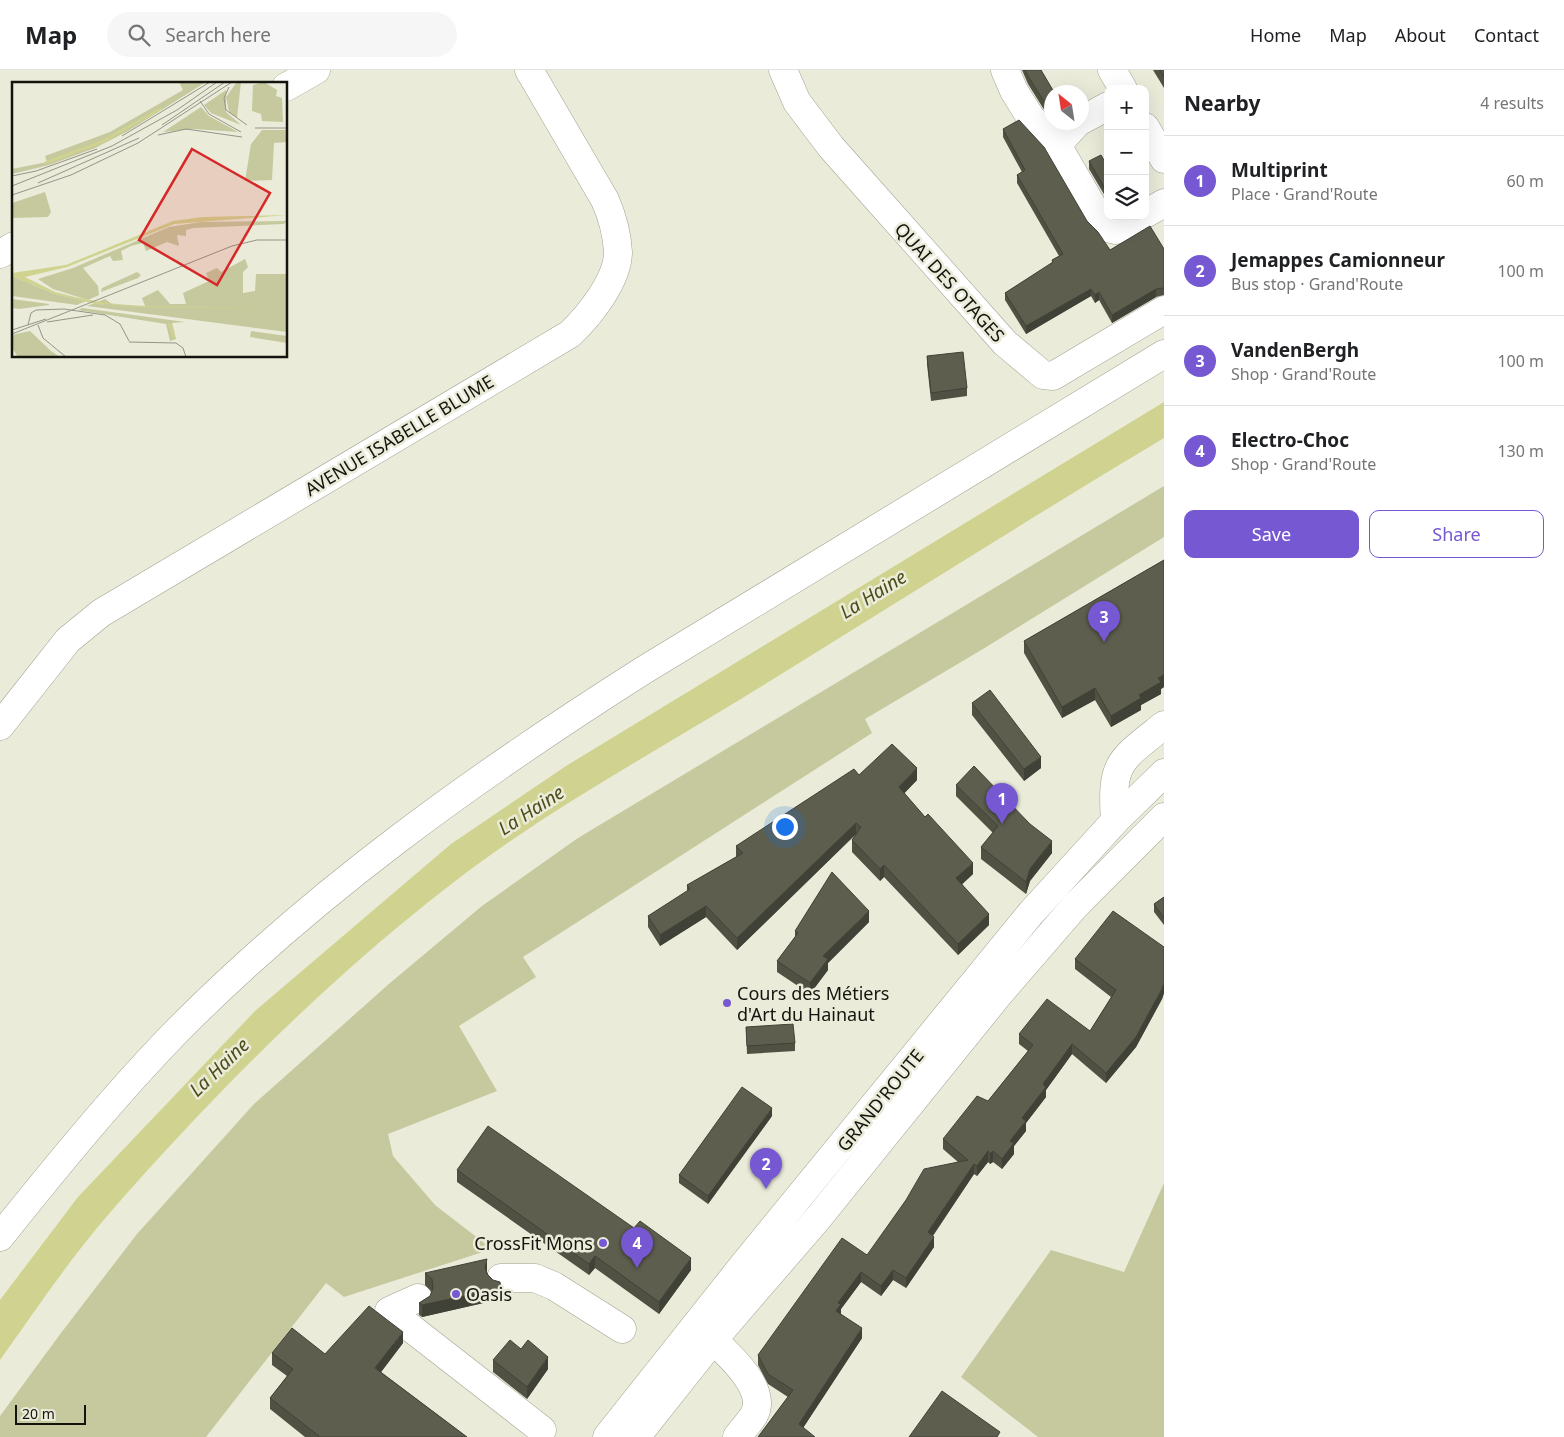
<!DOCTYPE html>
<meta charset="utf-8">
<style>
:root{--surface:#fff;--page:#f6f6f6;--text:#202124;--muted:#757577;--line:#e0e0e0;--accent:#7658d2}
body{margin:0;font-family:"Noto Sans",sans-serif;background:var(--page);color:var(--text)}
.controls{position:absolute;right:15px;top:15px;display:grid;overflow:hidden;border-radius:10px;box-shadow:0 5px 20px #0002}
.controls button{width:45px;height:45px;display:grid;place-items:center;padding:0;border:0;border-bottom:1px solid var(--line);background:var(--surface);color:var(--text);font:25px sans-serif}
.compass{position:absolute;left:1044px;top:15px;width:45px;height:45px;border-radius:50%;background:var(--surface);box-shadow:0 5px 20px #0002;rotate:330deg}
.scale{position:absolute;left:15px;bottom:12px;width:71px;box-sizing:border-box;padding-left:5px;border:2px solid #14140e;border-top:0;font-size:14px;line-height:18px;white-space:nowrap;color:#14140e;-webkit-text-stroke:4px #eaebd9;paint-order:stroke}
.you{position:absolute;left:784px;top:756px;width:18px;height:18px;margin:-12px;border:4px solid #fff;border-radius:50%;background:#1a73e8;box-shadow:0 0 0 8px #1a73e833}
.badge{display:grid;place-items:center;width:32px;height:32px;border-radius:50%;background:var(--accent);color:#fff;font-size:16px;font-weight:700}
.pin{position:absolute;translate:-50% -41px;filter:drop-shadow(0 1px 2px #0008)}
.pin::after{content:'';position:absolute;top:26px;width:18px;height:15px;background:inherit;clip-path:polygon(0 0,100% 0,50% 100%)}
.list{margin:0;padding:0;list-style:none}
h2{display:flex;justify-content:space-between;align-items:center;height:65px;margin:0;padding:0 20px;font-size:21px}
h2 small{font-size:16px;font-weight:400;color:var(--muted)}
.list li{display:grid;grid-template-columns:32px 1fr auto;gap:15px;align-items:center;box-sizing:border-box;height:90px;padding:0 20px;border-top:1px solid var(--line)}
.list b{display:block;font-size:19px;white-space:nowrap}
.list p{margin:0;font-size:16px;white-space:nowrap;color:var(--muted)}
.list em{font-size:16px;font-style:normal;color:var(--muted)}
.actions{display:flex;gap:10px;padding:15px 20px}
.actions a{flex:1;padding:11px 0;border:1px solid var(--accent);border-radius:10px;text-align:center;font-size:18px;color:var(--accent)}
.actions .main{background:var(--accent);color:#fff}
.icon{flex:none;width:28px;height:28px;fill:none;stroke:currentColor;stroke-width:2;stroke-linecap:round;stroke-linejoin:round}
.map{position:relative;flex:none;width:1164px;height:1367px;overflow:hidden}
header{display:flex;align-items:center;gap:30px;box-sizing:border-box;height:70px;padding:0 25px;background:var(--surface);border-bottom:1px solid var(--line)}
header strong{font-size:24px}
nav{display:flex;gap:28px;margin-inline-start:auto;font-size:18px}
.search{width:350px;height:45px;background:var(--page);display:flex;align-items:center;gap:12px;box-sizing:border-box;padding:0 18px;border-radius:28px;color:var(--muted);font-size:19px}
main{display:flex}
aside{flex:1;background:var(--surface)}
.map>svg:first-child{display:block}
</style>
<header>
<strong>Map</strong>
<div class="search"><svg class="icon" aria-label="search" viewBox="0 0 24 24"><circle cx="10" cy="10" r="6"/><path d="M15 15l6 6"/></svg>Search here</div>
<nav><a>Home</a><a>Map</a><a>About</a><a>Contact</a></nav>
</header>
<main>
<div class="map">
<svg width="1164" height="1367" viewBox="0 0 1164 1367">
<rect width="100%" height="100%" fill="#eaebd9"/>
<g fill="#c6c99e">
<path d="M1164,416v51l-181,112 -118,70 7,14 -349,224 13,20 -77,49 38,65 -109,43 5,22 42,49 57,44 -148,48 -18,-14 -120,154h-206v-21l61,-83 76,-99 117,-130 136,-121 92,-77 96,-68z"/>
<path d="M1164,1113v254h-126l-77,-60 90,-127 73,22z"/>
</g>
<path fill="#d0d38f" d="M1164,332v36c-142,85 -282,174 -423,261 -92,56 -187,108 -274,173 -130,98 -252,220 -359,343 -39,45 -73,96 -108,145v-60l78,-103 177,-186 196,-167 115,-78z"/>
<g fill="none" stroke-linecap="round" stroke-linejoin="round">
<g stroke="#a1a291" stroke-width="29">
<g id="minor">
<path d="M783,0l14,32 34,45 174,196 38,32 10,1 111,-66"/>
<path d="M1005,0l9,21 17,27 26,27 44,76 6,7 9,2 25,-14"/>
<path d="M1112,0l11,19"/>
<path d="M286,17l30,-17"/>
<path d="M1082,50l26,-14"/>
<path d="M1145,57l19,32"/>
<path d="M1057,75l21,-23"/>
<path d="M1145,144l19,-11"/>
<path d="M0,184l14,-8"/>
<path d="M0,656l68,-86 33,-27 469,-279c19,-18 48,-54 48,-82 -1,-18 -6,-36 -13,-52l-76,-130"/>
<path d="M1115,751c-4,-59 4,-60 49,-96"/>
<path d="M0,1167c56,-70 113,-140 175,-204 139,-141 302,-257 469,-363l520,-316"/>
<path d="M501,1208h34l19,8 68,43"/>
<path d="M418,1228l-29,13 153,119"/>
<path d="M713,1270c16,15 55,49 41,75 -5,8 -12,15 -17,22"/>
</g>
</g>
<g stroke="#a1a291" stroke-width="29">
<g id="major">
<path d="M607,1367l138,-174 286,-350 84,-92 49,-48"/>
<path d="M636,1367l77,-97 106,-123 180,-223 76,-88 89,-89"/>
</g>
</g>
<use href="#minor" stroke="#fff" stroke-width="28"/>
<use href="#major" stroke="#fff" stroke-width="28"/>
</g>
<g fill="#505143">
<path d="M1022,0h19l11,22v25l-9,-9 -15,-24z"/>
<path d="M1153,0h11v18z"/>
<path d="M1003,59l84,92 23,29 54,-1v46l-8,2 -44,26 -13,-23 -4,3 -4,-7 -65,38 -21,-34v-7l47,-30v-3l7,-4 -42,-73v-8l5,-3 -19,-35z"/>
<path d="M1089,91l19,6v34l-19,-32z"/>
<path d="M927,286l40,32v8l-36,5 -4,-37z"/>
<path d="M1164,490v127l-3,2v5l-20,11v5l-30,17 -16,-27 -33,18 -38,-65v-12z"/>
<path d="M972,633l69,65 -17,13 -52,-66z"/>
<path d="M859,705l58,5 -13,13 69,81 -11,10 27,41 -31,30 -74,-78 -4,4 -28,-29v-12l4,-6 -119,116 -31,-33 -46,29 -12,-19v-11l39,-24v-7l49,-28v-11z"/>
<path d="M956,715l96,68 -22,28 -4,13 -45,-35v-12l12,-14 -37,-37z"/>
<path d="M1164,827v28l-10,-13v-8z"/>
<path d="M869,852l-41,41v7l-18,24 -33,-22v-11l18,-24v-6z"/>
<path d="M1164,877v46l-2,6 -26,48 -30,36 -34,-29 -26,36v7l-20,26v8l-12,15v8l-12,15 -9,-7 -3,2 -2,-2 -11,14 -3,-2 -41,62 1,11 -28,41 -13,-8 -12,16 -20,-14 -20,27v5l21,24 -59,90 -45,9 30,-40 -20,-13 -10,-19v-10l109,-100 91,-93 -15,-13v-10l45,-38 40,-50 -9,-7v-10l71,-3 21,-34 -36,-28v-10z"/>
<path d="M746,957l49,16v8l-48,3z"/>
<path d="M772,1046l-64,88 -29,-21v-8z"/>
<path d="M457,1100l234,100 -32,44 -64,-46 -6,7 -132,-93z"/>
<path d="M487,1201v1l14,27 -79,18 -3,-2v-12l11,-7 2,-4 -7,-7v-12z"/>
<path d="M403,1273l-22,29 86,65h-162l-35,-28v-11l17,-22 -15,-11v-12l53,1z"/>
<path d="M521,1279l27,20 -21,30 -34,-27v-12z"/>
</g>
<g fill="#414237">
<path d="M1091,219v7l-65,38v-8z"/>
<path d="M1156,219v8l-44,26v-8z"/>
<path d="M1099,222v8l-4,3v-8z"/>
<path d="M1164,605v12l-3,2v5l-20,11v5l-30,17v-11l28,-21 19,-17z"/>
<path d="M1095,618v12l-33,18v-11z"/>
<path d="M1041,687v11l-17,13v-12z"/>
<path d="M917,698v12l-18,19v-12z"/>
<path d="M856,753v11l-119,116v-12z"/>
<path d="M1052,771v12l-22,28 -4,13v-12l4,-13z"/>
<path d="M973,793v11l-17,16v-12z"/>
<path d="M884,795v12l-4,4v-12z"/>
<path d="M706,836v11l-46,29v-11z"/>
<path d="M869,841v11l-41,41v7l-18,24v-11l13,-27z"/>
<path d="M989,844v11l-31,30v-11z"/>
<path d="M1164,913v10l-2,6 -26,48 -30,36v-10z"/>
<path d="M1072,974v10l-26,36v7l-20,26v8l-12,15v8l-12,15v-10l20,-41 21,-34z"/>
<path d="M772,1038v8l-64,88v-8z"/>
<path d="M988,1081v11l-11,14v-10z"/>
<path d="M993,1081v11l-3,2v-10z"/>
<path d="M974,1094v10l-46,68v-10z"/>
<path d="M934,1167v10l-28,41v-10z"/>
<path d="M595,1186v12l-6,7v-11z"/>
<path d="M691,1188v12l-32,44v-12z"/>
<path d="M487,1189v12l-2,7v-11z"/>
<path d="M893,1200v10l-12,16v-10z"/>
<path d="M861,1202v10l-20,27v5l-5,-3 2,-8z"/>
<path d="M501,1218v11l-79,18v-12z"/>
<path d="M862,1258v10l-63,96v-10z"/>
<path d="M403,1262v11l-28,37v-12z"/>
<path d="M548,1287v12l-21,30v-12z"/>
</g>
<g fill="#5d5e4e" stroke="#414237">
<path d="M1025,0h16l13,22h-2v17l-9,-9 -15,-24z"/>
<path d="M1160,0h4v7z"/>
<path d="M1019,50l25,27 43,74 11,11 12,18 40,-24 14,23v39l-8,1 -44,26 -13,-23 -4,3 -4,-6 -65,37 -21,-33 48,-31 -1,-2 11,-6 -46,-79 8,-5 -22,-41z"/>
<path d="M1101,85l7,12v27l-19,-33z"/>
<path d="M963,282l4,36 -36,5 -4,-37z"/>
<path d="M1164,490v115l-6,3 3,4 -22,13 2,3 -30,18 -16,-28 -33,19 -38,-66z"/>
<path d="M990,620l51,67 -17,12 -52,-66z"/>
<path d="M892,674l25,24 -18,19 26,30 3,-3 45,49 -17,15 33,36 -31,30 -74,-79 -4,4 -28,-29 9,-13 -5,-4 -119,115 -31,-32 -46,29 -12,-19 42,-27 -3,-4 56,-32 -7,-7 118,-77 5,6z"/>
<path d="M974,696l56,58 22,17 -22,28 -4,13 -45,-35 17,-21 -42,-41z"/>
<path d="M832,802l37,39 -46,45 5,3 -18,24 -33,-22 21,-28 -3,-2z"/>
<path d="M1164,827v21l-10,-14z"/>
<path d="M1113,841l51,36v36l-2,6 -26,48 -30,36 -34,-29 -29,40 3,3 -24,31 4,3 -16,20 4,2 -12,16 -9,-8 -3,3 -2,-3 -11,15 -3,-2 -46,68 6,5 -28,41 -13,-8 -12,16 -20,-14 -23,31 3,1 -5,7 26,17 -63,96 16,13h-57l35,-47 -25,-16 -10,-19 84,-117 25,17 39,-55 18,-31 44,-9 -25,-21 34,-43 11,5 45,-56 -14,-11 28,-35 43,32 26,-41 -41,-31z"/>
<path d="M793,954l2,19 -48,3 -1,-19z"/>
<path d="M742,1017l30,21 -64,88 -29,-21z"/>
<path d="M488,1056l146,102 6,-7 51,37 -32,44 -64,-46 -6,8 -132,-94z"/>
<path d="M487,1189l-2,8 2,7 6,6 7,2 1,6 -79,17 -3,-2 11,-7 3,-8 -1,-9 -7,-6z"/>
<path d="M369,1236l34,26 -28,36 92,69h-149l1,-1 -49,-38 23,-29 -21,-16 20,-25 33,26z"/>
<path d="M510,1270l11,9 7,-9 20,17 -21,30 -34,-27z"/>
<path d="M942,1321l58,41 -3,5h-88z"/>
</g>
<g fill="#7658d2" stroke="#eaebd9" stroke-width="2">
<circle cx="727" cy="933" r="5"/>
<circle cx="603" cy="1173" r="5"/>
<circle cx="456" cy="1224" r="5"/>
</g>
<g text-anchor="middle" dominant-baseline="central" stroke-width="5" stroke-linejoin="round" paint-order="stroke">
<g font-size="18" fill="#14140e" stroke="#eaebd9">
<text transform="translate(950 212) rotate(48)">QUAI DES OTAGES</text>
<text transform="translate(399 365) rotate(-31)">AVENUE ISABELLE BLUME</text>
<text transform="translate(880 1030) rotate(-51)">GRAND'ROUTE</text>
</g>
<g font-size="18" fill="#14140e" stroke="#eaebd9" text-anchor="start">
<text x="737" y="923">Cours des Métiers<tspan x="737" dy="21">d'Art du Hainaut</tspan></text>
<text x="593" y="1173" text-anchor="end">CrossFit Mons</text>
<text x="466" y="1224">Oasis</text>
</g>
<g font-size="19" font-style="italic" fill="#4b4d1a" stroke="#eaebd9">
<text transform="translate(873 524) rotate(-32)">La Haine</text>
<text transform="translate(531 740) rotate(-33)">La Haine</text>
<text transform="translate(219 997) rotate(-44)">La Haine</text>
</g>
</g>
<g transform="translate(12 12)">
<rect width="275" height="275" fill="#eaebd9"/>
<path d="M167,0h27l-78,49 -33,17 -46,17 -37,9v-5l35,-7 -2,-6 65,-24 73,-42zM225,0h4l-4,36 -8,-6 -3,-15zM252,0l13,8 -1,6 6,2 1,24 -21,-1 -1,-7 -9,-3 1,-26zM214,8v22l15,13 -30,-12 -7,-8zM189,25l8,9 29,16 -44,-3 -31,3zM250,48h25v12l-13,1 -2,37 -27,1 6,-37zM33,110l6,20 -3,5 -36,1v-15zM275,139l-3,3 -91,4 -7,2v6l-9,-1 2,11 -12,-4 -21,9 -3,-8 -12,3 -10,5 2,9 -10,1 -3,-5 -27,12 15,18 1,9 -11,5 -35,-11 -15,-10 35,-11 96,-41 32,-5zM233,177l3,8 -5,5v21l12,-2 1,-17h31v58l-200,-26 18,-7 7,5 33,2 -3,-8 16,-8 12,14h16l-3,-11 26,-12 -3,-8 11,-5 4,4zM125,190l4,3 -3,3 -37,14 1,-4zM0,194l43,18 31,7 -9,4 -65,-9zM0,217l37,5v1l-30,4 -7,-1zM70,226l103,14 -13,1 4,16 -6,2 -4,-17 -88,-14zM18,249l21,20 9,6h-42l-6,-9v-13zM239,249l36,5v7l-37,-6z" fill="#c6c99e"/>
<path d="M275,133l-113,9 -107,43 -42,10 30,15 28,7 -2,1 -26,-6 -43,-18v-3l54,-8 107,-44 30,-4zM90,220l29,4 156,2 -155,-1 -32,-4z" fill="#d0d38f"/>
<path fill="none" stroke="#d0d38f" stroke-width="2.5" d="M33,81l56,-21 61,-34M66,217l26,5M157,241l5,15"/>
<path fill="none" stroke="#949588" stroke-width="1" d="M217,5l-5,11 2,12 21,15M188,19l9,13 32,18M150,43l63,-43M243,46h32M146,53l28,-6 56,8M110,54l88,-54M0,94l24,-5 61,-22M26,101l101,-45M0,104l100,-40 65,-36 40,-28M0,113l59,-20 67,-32 94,-61M35,240l46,-7M16,243l3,-12 5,-3 28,-1 41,6 15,9 9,17M26,243l5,13 23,19M0,248l34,-11M0,252l220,-88 25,-6h30M117,260l47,1 7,5 3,9"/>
<path fill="#d62828" fill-opacity="0.15" stroke="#d62828" stroke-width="2.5" d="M180,67l78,44 -53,92 -78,-45z"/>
<rect width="275" height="275" fill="none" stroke="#14140e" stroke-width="2.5"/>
</g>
</svg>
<div class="controls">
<button>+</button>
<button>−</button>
<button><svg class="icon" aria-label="layers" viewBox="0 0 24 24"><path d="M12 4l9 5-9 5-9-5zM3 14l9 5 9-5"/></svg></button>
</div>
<svg class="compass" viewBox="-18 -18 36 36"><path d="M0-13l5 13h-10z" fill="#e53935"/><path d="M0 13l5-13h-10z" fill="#757577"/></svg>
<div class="scale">20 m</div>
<div class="you"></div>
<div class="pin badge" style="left:1002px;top:754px">1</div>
<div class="pin badge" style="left:766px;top:1119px">2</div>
<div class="pin badge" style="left:1104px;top:572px">3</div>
<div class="pin badge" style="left:637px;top:1198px">4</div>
</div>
<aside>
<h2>Nearby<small>4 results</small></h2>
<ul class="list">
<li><span class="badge">1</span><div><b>Multiprint</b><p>Place · Grand'Route</p></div><em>60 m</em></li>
<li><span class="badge">2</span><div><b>Jemappes Camionneur</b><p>Bus stop · Grand'Route</p></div><em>100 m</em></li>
<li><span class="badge">3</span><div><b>VandenBergh</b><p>Shop · Grand'Route</p></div><em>100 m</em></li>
<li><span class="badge">4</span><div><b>Electro-Choc</b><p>Shop · Grand'Route</p></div><em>130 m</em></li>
</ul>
<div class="actions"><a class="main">Save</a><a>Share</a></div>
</aside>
</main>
